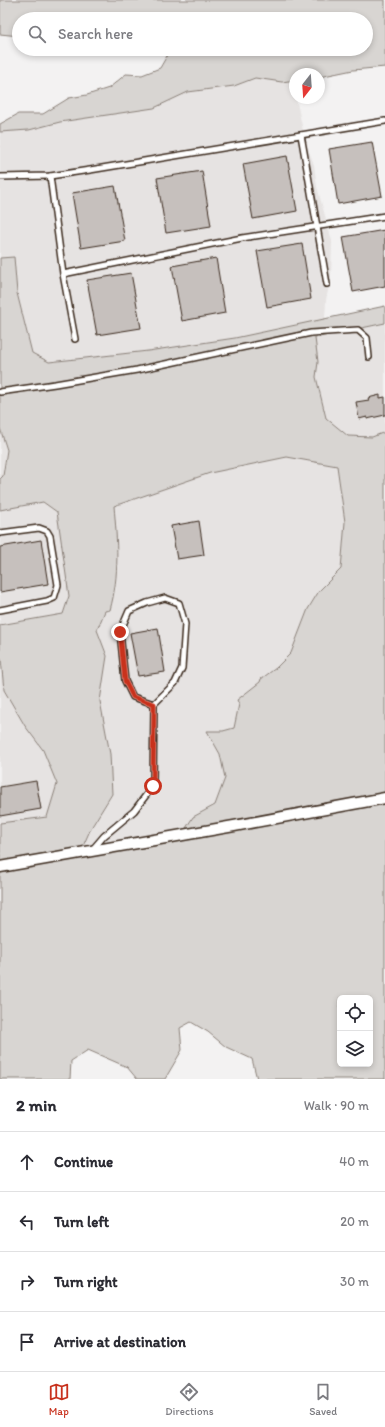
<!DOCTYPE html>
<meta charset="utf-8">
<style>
:root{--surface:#fff;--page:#f7f7f7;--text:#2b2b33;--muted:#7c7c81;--line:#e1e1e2;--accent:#c8321e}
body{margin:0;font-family:Itim,sans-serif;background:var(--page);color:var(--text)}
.controls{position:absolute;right:12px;bottom:12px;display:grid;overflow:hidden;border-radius:6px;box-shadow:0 2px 6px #0003}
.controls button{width:36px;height:36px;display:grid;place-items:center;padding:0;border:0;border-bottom:1px solid var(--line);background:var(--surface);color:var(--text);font:20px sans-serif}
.compass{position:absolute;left:289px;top:68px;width:36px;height:36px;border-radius:50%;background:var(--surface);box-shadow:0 2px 6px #0003;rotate:197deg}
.stop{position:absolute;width:12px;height:12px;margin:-9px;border:3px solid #c8321e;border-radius:50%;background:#fff}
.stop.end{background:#c8321e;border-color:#fff;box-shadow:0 1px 4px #0008}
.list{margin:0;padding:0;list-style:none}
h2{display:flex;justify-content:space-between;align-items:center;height:52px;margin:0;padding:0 16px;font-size:17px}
h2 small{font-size:13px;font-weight:400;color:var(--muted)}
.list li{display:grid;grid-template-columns:26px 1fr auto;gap:12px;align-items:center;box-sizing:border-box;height:60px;padding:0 16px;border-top:1px solid var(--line)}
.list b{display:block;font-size:15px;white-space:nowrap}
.list em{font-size:13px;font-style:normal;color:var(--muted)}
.icon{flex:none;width:22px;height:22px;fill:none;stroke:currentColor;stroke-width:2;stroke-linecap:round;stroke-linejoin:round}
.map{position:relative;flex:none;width:385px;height:1079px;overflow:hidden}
.search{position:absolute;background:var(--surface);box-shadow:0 2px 6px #0003;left:12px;right:12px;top:12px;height:44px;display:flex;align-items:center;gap:10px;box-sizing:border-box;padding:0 14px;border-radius:22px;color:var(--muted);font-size:15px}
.sheet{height:292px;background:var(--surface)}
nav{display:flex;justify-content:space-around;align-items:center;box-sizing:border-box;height:56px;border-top:1px solid var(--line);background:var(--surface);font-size:11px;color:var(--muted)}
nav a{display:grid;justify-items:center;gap:2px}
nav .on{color:var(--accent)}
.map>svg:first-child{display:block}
</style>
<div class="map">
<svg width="385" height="1079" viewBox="0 0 385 1079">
<rect width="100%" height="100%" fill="#f3f2f2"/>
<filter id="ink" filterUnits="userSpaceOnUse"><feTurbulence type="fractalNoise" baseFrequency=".025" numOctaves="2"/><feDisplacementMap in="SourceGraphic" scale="8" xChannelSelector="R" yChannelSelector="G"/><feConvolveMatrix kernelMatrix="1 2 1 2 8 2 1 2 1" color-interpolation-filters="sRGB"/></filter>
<g filter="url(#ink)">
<g fill="#e6e3e2">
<path d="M255,78l27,4 9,-1 4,11v6h1l9,42 9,25 3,22 15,54 -1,36 -5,23 -1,19 -90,19 -87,13 -99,11 -17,-9 -15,-60 -3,-36 -14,1v-126l29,-2 31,-8 94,-14 34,-16 46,-6z"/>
<path d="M385,323v109l-13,5 -24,-1 -22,-18 -10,-41 2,-15 -3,-24z"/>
<path d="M0,428l7,22 -4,26 -3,3z"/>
<path d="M287,457l50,9 8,56 -4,47 -22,22 -11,18 -17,44 -15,15 -15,11 -1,3 -22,18 1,4 -5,24 -11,3h-16l13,23 5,24 -10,27 -22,12 -12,19 -101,17 11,-25 21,-34 -2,-40 -10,-53 7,-45 -10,-26 8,-19 10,-19 2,-32 -3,-54 96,-33z"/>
<path d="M43,502l14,10 12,84 -6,18 -63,11v-115z"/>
<path d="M0,658l1,1 3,31 21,36 18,24 14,34 -10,33 -47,6z"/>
</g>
<g fill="#d8d5d2" stroke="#8a8078" fill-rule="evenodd">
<path d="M0,0h385v67l-32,3 -34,7v-3h-24v6l-13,2 -27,-4 -21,8 -46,6 -34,16 -94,14 -31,8 -29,2v-8l18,-10h25l26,-16 18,-3 22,-7 17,-14 16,1 18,-7 8,-14 -3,-5h201v-30h-347v17l-19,-2z"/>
<path d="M14,257l3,36 15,60 17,9 99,-11 87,-13 150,-32v17l-70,15 3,24 -2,15 10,41 22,18 24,1 13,-5v647h-128l-5,-20 -26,-12 -18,-15 -17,-10 -11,6 2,22 -17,29h-28l-10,-12 -39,-17 -17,11 -1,18h-70v-256l47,-6 10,-33 -14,-34 -18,-24 -21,-36 -3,-31 -1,-1v-33l63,-11 6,-18 -12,-84 -14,-10 -43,8v-31l3,-3 4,-26 -7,-22v-170zM287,457l50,9 8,56 -4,47 -22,22 -11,18 -17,44 -15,15 -15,11 -1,3 -23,18 2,4 -5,24 -11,3h-16l13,23 5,24 -10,27 -22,12 -12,19 -101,17 11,-25 21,-34 -2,-40 -10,-53 7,-45 -10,-26 8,-19 5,-1c10,-36 7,-68 4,-104l96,-33zM340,998h30v66h-30z"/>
</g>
<g fill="#c6c0bd" stroke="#3b2a1e">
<path d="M372,142l10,54 -44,8 -9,-55z"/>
<path d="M287,156l10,55 -44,8 -10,-55z"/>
<path d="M202,171l9,55 -45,7 -9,-55z"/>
<path d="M115,186l10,55 -44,7 -9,-55z"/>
<path d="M385,230v56l-32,6 -10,-55z"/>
<path d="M302,244l9,55 -44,8 -10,-56z"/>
<path d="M216,258l9,55 -43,8 -10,-55z"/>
<path d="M131,273l10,55 -44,7 -10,-55z"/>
<path d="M380,395v3l5,-1v18l-18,4v-2l-8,2 -3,-17 13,-2 -1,-2z"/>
<path d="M199,521l5,34 -27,4 -6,-33z"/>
<path d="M41,540l7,44 -48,8v-45z"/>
<path d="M158,628l7,44 -27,4 -8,-43z"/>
<path d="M36,781l5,28 -41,7v-29z"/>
</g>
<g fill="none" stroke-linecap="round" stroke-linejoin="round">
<g stroke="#3b2a1e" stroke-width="8">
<g id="lane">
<path d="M301,135l26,149"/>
<path d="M50,176l13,98 179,-36 143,-22"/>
<path d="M0,177l50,-1 40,-6 295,-49"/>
<path d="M63,274l12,65"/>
<path d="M0,392l55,-8 82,-14 174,-37 47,-3 9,8 2,19"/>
<path d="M0,533l39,-5 8,3 3,5 8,49 -4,13 -7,3 -47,9"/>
<path d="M92,850l12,-14 30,-25 19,-25 1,-82 -21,-7 -8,-16 -5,-49 9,-21 18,-8 18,-5 14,5 6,21 -3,44 -7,15 -21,21"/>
</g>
</g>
<g stroke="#3b2a1e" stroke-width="13">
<path id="street" d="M0,867l234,-41 151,-28"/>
</g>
<use href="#lane" stroke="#fff" stroke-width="5"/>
<use href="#street" stroke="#fff" stroke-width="10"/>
</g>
</g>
<g fill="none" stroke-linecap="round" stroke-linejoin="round" filter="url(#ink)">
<path stroke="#c8321e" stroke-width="5" d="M120,632l5,49 8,16 21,7 -1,82"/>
</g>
</svg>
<div class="controls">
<button><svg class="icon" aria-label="locate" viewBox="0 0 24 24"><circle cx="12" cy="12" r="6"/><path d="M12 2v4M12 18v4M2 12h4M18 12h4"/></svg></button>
<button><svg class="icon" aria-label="layers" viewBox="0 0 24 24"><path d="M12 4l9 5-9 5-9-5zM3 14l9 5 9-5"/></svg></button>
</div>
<svg class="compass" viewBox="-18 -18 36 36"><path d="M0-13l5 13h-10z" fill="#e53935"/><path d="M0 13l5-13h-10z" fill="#7c7c81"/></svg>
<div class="stop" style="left:153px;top:786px"></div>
<div class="stop end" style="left:120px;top:632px"></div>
<div class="search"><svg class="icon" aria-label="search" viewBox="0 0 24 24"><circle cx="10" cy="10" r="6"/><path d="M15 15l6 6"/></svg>Search here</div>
</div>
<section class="sheet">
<h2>2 min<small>Walk · 90 m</small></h2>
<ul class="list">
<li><svg class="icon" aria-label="ahead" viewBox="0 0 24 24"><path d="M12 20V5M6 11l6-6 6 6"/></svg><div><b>Continue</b></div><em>40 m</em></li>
<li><svg class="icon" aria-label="left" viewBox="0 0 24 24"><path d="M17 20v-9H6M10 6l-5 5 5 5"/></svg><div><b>Turn left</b></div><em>20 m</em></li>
<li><svg class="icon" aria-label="right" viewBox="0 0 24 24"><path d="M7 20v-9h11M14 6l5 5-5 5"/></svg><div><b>Turn right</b></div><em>30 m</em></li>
<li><svg class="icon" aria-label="arrive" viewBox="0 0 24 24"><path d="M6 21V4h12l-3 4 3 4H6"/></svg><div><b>Arrive at destination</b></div></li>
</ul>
</section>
<nav>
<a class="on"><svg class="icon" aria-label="map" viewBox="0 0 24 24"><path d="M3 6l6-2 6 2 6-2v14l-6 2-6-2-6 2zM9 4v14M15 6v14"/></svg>Map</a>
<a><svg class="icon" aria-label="directions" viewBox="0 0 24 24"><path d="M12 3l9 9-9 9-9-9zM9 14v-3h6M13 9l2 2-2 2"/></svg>Directions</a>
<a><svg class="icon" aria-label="saved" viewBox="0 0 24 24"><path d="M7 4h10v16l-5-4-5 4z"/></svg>Saved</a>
</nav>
